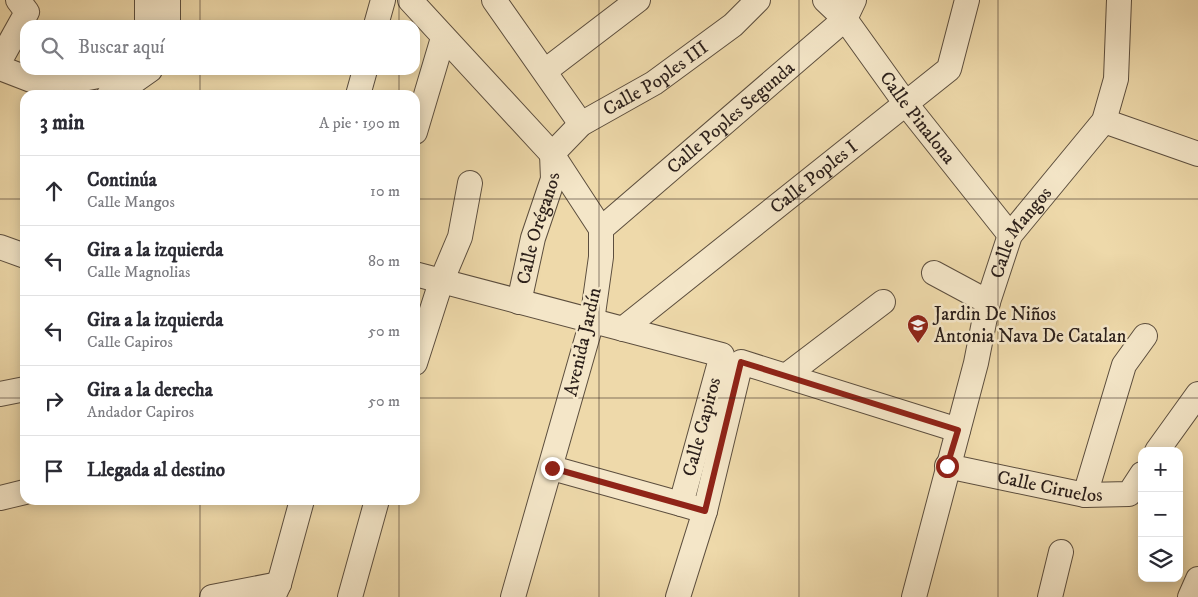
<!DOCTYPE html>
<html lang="es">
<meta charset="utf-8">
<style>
:root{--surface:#fff;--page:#f7f7f7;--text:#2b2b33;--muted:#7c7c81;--line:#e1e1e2}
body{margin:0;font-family:"IM FELL DW Pica",serif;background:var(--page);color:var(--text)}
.controls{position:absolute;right:15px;bottom:15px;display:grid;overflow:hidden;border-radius:10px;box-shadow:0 2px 12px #0003}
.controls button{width:45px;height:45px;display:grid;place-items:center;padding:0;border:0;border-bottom:1px solid var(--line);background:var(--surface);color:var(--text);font:25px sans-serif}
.stop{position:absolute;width:15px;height:15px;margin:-11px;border:4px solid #8f2418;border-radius:50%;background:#fff}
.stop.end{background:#8f2418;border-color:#fff;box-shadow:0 1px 5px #0008}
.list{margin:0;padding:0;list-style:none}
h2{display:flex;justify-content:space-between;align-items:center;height:65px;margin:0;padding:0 20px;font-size:21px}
h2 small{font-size:16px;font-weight:400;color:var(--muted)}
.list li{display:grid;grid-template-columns:32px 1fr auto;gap:15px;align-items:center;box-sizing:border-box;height:70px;padding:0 20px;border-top:1px solid var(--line)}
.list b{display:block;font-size:19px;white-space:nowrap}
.list p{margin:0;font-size:16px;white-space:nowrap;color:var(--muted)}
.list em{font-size:16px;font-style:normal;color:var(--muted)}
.icon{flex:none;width:28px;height:28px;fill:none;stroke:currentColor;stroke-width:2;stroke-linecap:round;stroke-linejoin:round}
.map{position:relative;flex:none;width:1198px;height:597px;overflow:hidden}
.search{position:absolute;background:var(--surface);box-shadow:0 2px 12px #0003;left:20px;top:20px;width:400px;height:55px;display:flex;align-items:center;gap:12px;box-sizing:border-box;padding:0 18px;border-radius:15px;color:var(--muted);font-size:19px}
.panel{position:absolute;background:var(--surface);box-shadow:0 2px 12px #0003;left:20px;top:90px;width:400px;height:415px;border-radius:15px}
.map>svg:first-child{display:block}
</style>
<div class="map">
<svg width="1198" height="597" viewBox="0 0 1198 597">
<rect width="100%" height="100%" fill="#eed9aa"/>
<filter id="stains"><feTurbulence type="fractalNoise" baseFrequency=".004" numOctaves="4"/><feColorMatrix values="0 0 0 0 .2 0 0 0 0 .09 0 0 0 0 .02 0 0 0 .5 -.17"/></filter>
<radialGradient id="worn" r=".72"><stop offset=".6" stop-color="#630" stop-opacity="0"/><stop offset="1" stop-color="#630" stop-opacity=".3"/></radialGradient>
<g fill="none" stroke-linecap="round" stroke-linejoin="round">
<g stroke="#5c4e3e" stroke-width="26">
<g id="street">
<path d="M410,0l142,154 49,75v28l-9,64 -79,276"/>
<path d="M494,0l87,124"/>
<path id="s1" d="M825,0l20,19 61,85 104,131"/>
<path d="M147,25v-25"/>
<path d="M168,25v-25"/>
<path d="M376,25l7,-25"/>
<path d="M2,57l25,-45 -9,-12"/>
<path d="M0,68l52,20"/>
<path d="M37,70c28,11 50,13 77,0"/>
<path d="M545,71l93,-71"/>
<path d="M109,95l24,-13 17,-12"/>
<path d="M358,95l7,-25"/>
<path d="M1104,121l94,33"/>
<path d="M415,132l28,-94"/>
<path id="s2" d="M601,229l244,-210 9,-19"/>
<path d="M0,247l25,9"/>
<path d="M934,273l54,29"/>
<path d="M415,274l307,81 -41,149 24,7"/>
<path id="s3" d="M519,302l14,-64 20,-59 -1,-25 29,-30 73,-41 79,-58 25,-25"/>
<path id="s4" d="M623,329l326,-260 18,-69"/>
<path d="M415,363l26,-81 19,-45 10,-54"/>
<path d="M787,375l96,-73"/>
<path d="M0,394l25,-5"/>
<path d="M1157,451l41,-57"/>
<path id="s5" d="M947,466l138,29 44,-1 13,-20"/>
<path d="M552,468l129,36"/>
<path d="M1085,495l39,-130 21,-29"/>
<path d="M0,498l25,-6"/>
<path d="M212,597l67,-13"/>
<path d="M273,597l6,-13 23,-84"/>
<path d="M350,597l27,-97"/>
<path d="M678,597l27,-86 36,-149 217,68"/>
<path id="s6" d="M914,597l62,-234 12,-61 22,-67 94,-114 12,-42 3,-79"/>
<path d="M1050,597l11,-45"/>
<path d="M1190,597l8,-18"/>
</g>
</g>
<use href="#street" stroke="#f4e6c8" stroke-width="24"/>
</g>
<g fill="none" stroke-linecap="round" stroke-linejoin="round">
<path stroke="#8f2418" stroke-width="6" d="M552,468l153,43 36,-149 217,68 -11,36"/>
</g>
<path fill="none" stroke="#2b1f1a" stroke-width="1" stroke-opacity="0.55" d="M200,0v25M399,0v25M599,0v597M799,0v597M998,0v597M200,70v25M399,70v25M0,199h25M415,199h783M0,398h25M415,398h783M200,500v97M399,500v97"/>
<defs>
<g id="school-pin" transform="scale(1.125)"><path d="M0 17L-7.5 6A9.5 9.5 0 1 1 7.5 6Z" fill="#8f2418" stroke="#f4e6c8"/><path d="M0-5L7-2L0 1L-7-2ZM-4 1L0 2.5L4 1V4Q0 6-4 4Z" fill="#fff"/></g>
</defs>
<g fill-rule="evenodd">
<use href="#school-pin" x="918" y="325"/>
</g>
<g text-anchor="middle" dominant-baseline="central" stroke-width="5" stroke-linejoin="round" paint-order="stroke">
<g font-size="19" fill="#2b1f1a" stroke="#f4e6c8">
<text stroke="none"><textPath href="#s3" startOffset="282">Calle Poples III</textPath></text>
<text stroke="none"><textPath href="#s2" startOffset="171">Calle Poples Segunda</textPath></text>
<text stroke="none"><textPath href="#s1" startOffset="150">Calle Pinalona</textPath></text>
<text stroke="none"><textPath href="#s4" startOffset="244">Calle Poples I</textPath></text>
<text stroke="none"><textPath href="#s3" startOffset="76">Calle Oréganos</textPath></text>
<text stroke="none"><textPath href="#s6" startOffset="382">Calle Mangos</textPath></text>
<text transform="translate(583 342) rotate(-77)">Avenida Jardín</text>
<text transform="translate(702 427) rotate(-75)">Calle Capiros</text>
<text stroke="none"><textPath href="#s5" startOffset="105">Calle Ciruelos</textPath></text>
</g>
<g font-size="19" fill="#2b1f1a" stroke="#f4e6c8" text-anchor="start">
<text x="934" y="314">Jardin De Niños<tspan x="934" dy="22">Antonia Nava De Catalan</tspan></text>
</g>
</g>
<rect width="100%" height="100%" filter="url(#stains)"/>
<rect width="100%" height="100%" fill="url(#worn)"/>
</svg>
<div class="controls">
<button>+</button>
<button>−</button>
<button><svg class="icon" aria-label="layers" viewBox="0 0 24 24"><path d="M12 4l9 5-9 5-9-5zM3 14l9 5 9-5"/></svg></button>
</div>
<div class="stop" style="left:947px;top:466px"></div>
<div class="stop end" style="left:552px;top:468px"></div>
<div class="search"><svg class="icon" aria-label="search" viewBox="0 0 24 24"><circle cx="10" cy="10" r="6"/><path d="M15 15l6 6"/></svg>Buscar aquí</div>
<section class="panel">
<h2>3 min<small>A pie · 190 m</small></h2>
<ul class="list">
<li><svg class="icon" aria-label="ahead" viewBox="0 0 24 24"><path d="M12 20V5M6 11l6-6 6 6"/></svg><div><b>Continúa</b><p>Calle Mangos</p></div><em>10 m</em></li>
<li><svg class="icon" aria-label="left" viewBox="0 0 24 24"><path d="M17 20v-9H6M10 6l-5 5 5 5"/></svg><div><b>Gira a la izquierda</b><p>Calle Magnolias</p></div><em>80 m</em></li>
<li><svg class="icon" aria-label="left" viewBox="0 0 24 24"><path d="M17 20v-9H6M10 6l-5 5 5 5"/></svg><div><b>Gira a la izquierda</b><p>Calle Capiros</p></div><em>50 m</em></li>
<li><svg class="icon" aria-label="right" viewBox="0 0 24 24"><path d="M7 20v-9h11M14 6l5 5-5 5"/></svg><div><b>Gira a la derecha</b><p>Andador Capiros</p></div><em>50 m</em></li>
<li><svg class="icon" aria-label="arrive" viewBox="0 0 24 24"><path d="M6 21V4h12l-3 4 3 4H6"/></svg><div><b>Llegada al destino</b></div></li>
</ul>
</section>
</div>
